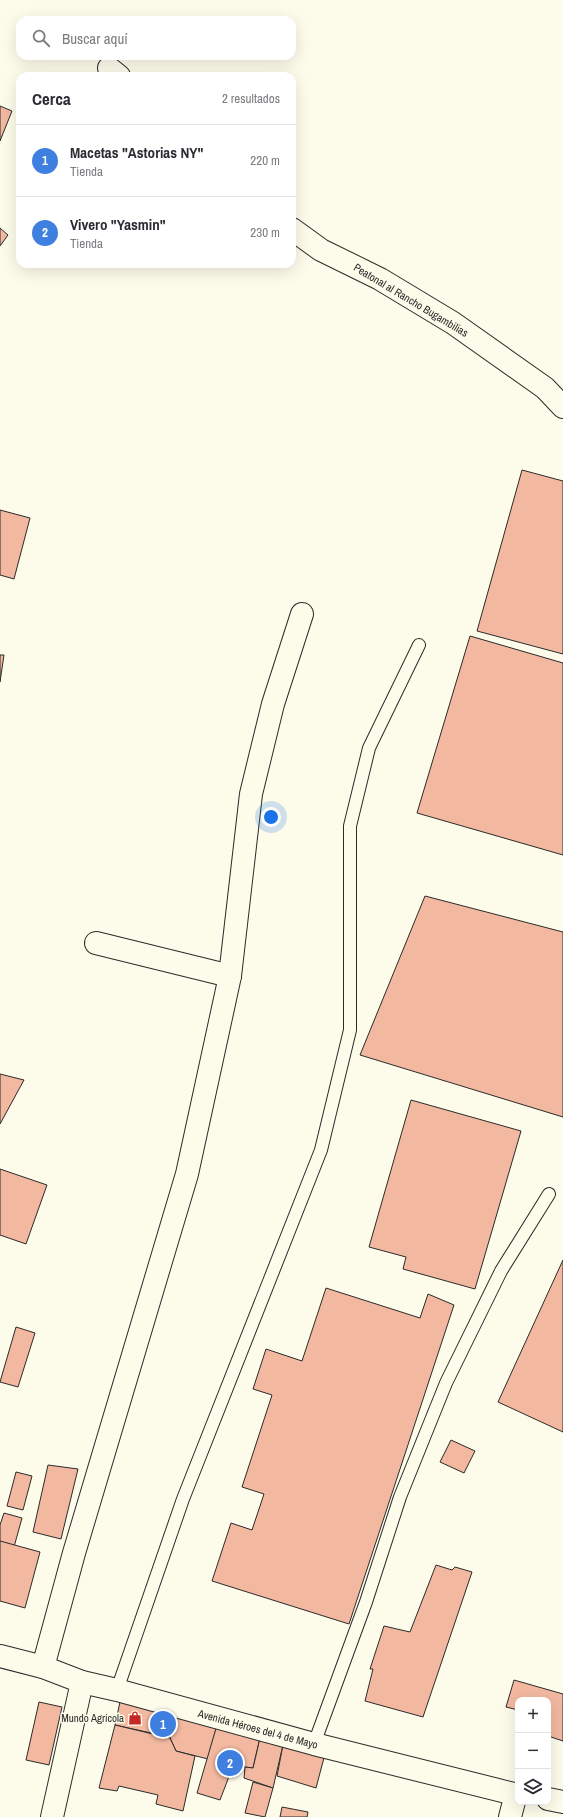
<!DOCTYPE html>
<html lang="es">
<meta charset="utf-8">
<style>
:root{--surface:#fff;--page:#f2f2f3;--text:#2b2b33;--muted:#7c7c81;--line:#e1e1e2;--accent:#7c3aed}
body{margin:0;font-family:"Archivo Narrow",sans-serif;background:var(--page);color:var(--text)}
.controls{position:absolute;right:12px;bottom:12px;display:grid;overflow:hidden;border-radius:8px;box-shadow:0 4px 16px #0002}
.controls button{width:36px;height:36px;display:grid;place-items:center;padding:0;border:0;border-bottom:1px solid var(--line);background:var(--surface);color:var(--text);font:20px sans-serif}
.you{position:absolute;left:271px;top:817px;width:14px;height:14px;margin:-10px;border:3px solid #fff;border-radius:50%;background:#1a73e8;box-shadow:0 0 0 6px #1a73e833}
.badge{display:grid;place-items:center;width:26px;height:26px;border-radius:50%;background:var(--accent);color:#fff;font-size:13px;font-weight:700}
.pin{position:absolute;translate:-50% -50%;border:2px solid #fff;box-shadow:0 1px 4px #0006}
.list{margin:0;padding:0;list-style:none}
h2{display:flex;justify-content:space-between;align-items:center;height:52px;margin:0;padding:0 16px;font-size:17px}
h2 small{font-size:13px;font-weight:400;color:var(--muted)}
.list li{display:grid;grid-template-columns:26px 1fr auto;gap:12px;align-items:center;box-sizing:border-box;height:72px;padding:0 16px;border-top:1px solid var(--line)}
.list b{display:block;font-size:15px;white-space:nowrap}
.list p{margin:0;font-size:13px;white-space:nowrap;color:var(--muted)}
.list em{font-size:13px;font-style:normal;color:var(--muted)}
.icon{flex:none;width:22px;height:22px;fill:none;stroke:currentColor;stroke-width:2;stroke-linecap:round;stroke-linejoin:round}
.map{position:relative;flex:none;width:563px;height:1817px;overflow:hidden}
.search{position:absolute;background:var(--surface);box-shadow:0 4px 16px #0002;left:16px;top:16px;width:280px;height:44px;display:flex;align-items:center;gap:10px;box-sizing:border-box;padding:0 14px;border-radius:12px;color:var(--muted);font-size:15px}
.panel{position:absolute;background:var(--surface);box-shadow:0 4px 16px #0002;left:16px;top:72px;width:280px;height:196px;border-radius:12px}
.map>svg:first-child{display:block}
</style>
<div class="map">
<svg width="563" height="1817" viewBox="0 0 563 1817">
<rect width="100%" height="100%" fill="#fdfbea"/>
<g fill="#f2b8a0" stroke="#2b2b2b">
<path d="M0,106l12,5 -12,30z"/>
<path d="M0,228l8,7 -8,11z"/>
<path d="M522,470l41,11v173l-86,-23z"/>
<path d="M0,510l30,8 -16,61 -14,-4z"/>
<path d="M470,636l93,27v192l-146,-42z"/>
<path d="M0,655h4l-4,27z"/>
<path d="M425,896l138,36v185l-203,-62z"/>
<path d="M0,1074l24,6 -24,44z"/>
<path d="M411,1100l110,31 -46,158 -72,-20 3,-12 -37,-10z"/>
<path d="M0,1169l47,16 -21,59 -26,-9z"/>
<path d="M563,1260v172l-65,-30z"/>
<path d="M326,1288l94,30 8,-24 26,11 -105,319 -137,-43 19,-58 21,7 12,-36 -22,-7 30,-92 -19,-6 13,-40 36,12z"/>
<path d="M16,1327l19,6 -17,54 -18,-5z"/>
<path d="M451,1440l24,11 -11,22 -24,-11z"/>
<path d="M48,1465l30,4 -17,70 -28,-7z"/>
<path d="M16,1472l16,4 -9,34 -16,-4z"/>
<path d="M4,1513l18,5 -8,29 -14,-5v-17z"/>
<path d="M0,1541l40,11 -15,56 -25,-7z"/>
<path d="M436,1565l16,5 3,-3 17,5 -49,145 -58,-16 8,-32h-3l14,-43 26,6z"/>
<path d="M514,1680l49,14v47l-15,-5v-36h-30v10l-12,-3z"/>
<path d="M39,1702l23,5 -13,58 -23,-5z"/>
<path d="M120,1702l36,9 -5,22 -36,-8z"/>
<path d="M156,1711l20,3 -6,24 -19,-5z"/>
<path d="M176,1714l41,11 -9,34 -32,-8 -6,-13z"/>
<path d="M115,1725l55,13 6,13 19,5 -12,55 -27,-7 2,-9 -39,-9 -2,5 -18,-3z"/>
<path d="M217,1725l43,13 -7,30 -20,-2 -13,34 -23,-7z"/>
<path d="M260,1738l23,7 -10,43 -29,-10 1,-11 8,1z"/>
<path d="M283,1745l42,9 -9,34 -39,-12z"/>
<path d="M253,1782l20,6 -8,29 -20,-4z"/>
<path d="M282,1807l26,5 -1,5h-27z"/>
</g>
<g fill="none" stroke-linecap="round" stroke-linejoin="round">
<g stroke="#2b2b2b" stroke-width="14">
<g id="service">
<path d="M117,1690l66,-191 138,-349 29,-120v-204l19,-78 50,-103"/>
<path d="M314,1744l52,-142 34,-105 46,-114 55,-112 48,-77"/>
</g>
</g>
<g stroke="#2b2b2b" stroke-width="24">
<g id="minor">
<path d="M109,68l10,8"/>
<path d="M292,229l29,21 59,29 73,44 92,65 18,19"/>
<path d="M96,943l134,33"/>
<path d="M43,1667l31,-114 113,-379 43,-198 21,-182 22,-90 29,-90"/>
<path d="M52,1817l30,-135"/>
<path d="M510,1817l6,-23"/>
</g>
</g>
<g stroke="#2b2b2b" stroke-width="24">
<g id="secondary">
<path d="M0,1656l43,11 39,15 35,8 197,54 204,51"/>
<path d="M548,1799l15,3"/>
</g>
</g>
<use href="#service" stroke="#fdfbea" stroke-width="12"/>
<use href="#minor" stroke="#fdfbea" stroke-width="22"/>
<use href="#secondary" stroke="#fdfbea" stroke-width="22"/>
</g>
<defs>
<g id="shop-bare" transform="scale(1.08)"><path d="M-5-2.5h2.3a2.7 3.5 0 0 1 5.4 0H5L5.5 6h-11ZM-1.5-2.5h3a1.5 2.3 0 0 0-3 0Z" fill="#c62828" stroke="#fdfbea" stroke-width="2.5" paint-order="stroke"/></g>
</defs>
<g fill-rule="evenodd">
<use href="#shop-bare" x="135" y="1718"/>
</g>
<g text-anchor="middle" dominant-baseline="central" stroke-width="3" stroke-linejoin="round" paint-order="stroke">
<g font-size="11" fill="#2b2b2b" stroke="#fdfbea">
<text transform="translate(411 300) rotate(31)">Peatonal al Rancho Bugambilias</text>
<text transform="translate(258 1729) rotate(15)">Avenida Héroes del 4 de Mayo</text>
</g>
<g font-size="11" fill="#2b2b2b" stroke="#fdfbea" text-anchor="end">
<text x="124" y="1718">Mundo Agrícola</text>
</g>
</g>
</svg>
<div class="controls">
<button>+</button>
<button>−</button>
<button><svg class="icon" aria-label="layers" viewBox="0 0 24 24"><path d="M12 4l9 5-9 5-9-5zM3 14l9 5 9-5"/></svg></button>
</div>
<div class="you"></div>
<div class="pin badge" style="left:163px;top:1724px;background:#3f7fe0">1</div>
<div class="pin badge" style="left:230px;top:1763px;background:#3f7fe0">2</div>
<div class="search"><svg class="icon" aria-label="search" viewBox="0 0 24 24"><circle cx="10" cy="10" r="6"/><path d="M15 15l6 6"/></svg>Buscar aquí</div>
<section class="panel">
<h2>Cerca<small>2 resultados</small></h2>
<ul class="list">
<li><span class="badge" style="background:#3f7fe0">1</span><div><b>Macetas &quot;Astorias NY&quot;</b><p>Tienda</p></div><em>220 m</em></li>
<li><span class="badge" style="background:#3f7fe0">2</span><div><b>Vivero &quot;Yasmin&quot;</b><p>Tienda</p></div><em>230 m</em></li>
</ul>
</section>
</div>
